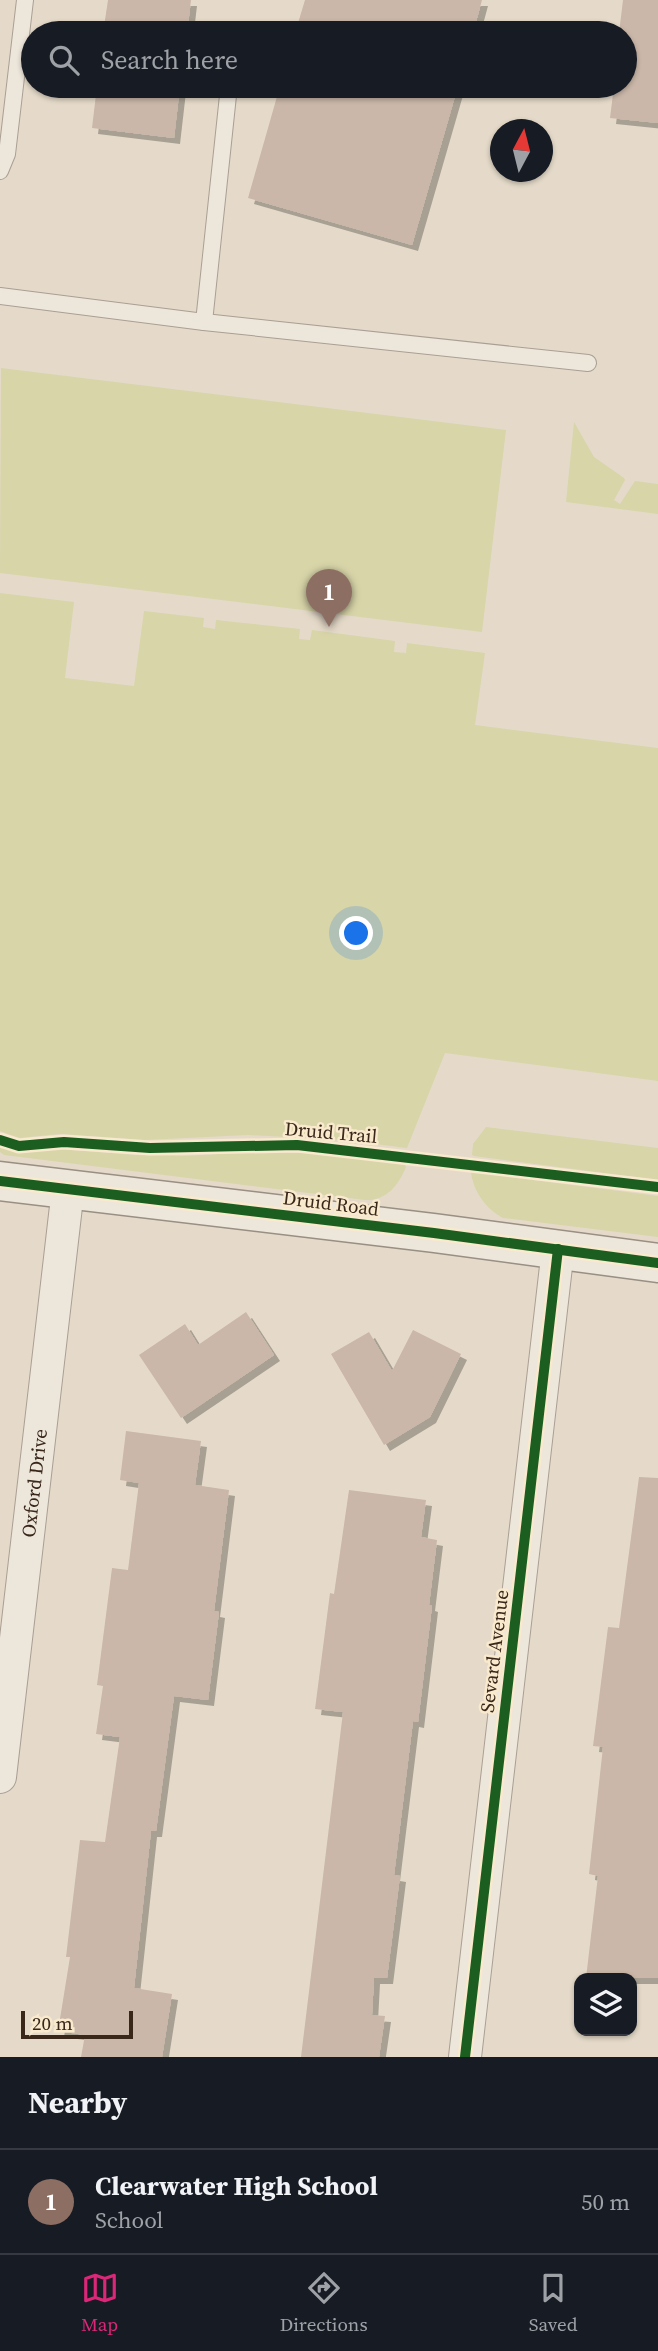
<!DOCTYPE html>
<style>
:root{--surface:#171b24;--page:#242831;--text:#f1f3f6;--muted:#9ea1a6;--line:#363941;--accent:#db2777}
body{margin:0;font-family:"Source Serif 4",serif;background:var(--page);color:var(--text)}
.controls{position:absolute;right:21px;bottom:21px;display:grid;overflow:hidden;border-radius:14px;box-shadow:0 2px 5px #0004}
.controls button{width:63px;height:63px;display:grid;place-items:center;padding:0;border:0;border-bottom:2px solid var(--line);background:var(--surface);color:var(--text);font:35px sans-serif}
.compass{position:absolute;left:490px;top:119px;width:63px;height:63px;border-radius:50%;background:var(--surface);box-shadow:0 2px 5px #0004;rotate:7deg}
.scale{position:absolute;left:21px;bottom:18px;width:112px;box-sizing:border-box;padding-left:7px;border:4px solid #39271a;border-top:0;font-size:19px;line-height:24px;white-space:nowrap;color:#39271a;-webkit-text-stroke:5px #f9e9cd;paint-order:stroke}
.you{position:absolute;left:357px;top:934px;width:24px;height:24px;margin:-18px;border:5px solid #fff;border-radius:50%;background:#1a73e8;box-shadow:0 0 0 10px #1a73e833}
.badge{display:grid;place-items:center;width:46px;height:46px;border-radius:50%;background:var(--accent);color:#fff;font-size:23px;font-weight:700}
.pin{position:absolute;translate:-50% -58px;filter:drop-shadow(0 2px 4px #0008)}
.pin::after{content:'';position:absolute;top:37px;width:24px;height:21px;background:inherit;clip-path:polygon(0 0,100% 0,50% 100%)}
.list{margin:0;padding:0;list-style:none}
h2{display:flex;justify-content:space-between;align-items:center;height:91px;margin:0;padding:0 28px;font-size:30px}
h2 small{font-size:23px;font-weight:400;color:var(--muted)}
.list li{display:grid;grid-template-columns:46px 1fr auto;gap:21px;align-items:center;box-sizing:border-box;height:105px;padding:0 28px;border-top:2px solid var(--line)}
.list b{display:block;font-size:26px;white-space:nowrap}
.list p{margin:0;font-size:23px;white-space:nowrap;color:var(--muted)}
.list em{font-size:23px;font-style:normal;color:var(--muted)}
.icon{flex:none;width:38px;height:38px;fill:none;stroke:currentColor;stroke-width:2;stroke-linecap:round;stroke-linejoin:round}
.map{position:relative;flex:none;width:658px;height:2057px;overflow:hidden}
.search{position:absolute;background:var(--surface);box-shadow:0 2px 5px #0004;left:21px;right:21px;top:21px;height:77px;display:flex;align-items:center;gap:18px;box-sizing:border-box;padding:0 24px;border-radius:38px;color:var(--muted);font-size:26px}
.sheet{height:196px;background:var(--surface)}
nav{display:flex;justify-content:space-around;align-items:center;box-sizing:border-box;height:98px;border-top:2px solid var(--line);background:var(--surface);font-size:19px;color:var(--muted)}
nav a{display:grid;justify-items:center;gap:4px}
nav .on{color:var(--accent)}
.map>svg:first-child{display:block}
</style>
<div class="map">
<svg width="658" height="2057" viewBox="0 0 658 2057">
<defs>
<filter id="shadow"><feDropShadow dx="6" dy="6" stdDeviation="0" flood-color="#0004"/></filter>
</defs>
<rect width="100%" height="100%" fill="#e5dac9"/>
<g fill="#d8d5a9">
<path d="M1,368l505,62 -24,202 -482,-59z"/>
<path d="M574,422l20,35 30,21 1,2 -11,20 6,4 15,-23 23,3v30l-92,-12z"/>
<path d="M0,593l74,9 -9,76 69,8 10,-75 60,7 -1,9 12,2 1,-9 84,9 -1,10 11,1 2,-10 83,11 -1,11 12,1 1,-10 78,10 -10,72 183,23v333l-213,-28 -38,95 -63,-8 -96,-5 -103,5 -85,-6 -41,4 -19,-7z"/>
<path d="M486,1127l172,21v32l-184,-24 -2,-1 1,-11z"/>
<path d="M0,1148l20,3 39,-2 77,6 46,1 75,-4 55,1 92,10 2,4c-8,19 -20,34 -41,33l-361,-45 -4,-3z"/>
<path d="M471,1172l187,24v41l-155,-19c-17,-9 -30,-27 -32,-46z"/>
</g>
<g fill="#cab7a9" filter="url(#shadow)">
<path d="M108,0h83l-4,33h-84z"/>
<path d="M305,0h177l-9,33h-178z"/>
<path d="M623,0h35v123l-48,-5 4,-32h11v-53h-6z"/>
<path d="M97,86h83l-6,52 -82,-10z"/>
<path d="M280,86h178l-46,159 -164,-47z"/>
<path d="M246,1312l28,43 -93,63 -42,-63 46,-31 13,21z"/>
<path d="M413,1330l48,24 -31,63 -46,28 -53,-91 38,-22 23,39z"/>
<path d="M126,1431l75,10 -6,44 34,5 -15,121 5,1 -11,88 -34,-4 -18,135h-5l-17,157 38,6 -10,63h-81l4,-22 -27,-4 12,-74h-4l14,-117 25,2 15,-105 -24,-3 7,-48 -6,-1 15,-117 16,2 11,-87 -19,-3z"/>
<path d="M639,1477l19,1v500h-72l12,-102 -9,-2 14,-127 -10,-1 15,-119 11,1z"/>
<path d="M349,1490l77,10 -5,37 16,3 -8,65 3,1 -14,116 -5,-1 -19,154 6,1 -13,102h-13l-2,37 13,1 -6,41h-78l42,-345 -28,-3 15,-116 4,1z"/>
</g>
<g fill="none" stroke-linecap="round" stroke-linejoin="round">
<g stroke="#aa9f93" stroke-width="18">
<g id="lane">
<path d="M0,171l7,-17 18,-154"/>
<path d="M0,296l204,26 384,41"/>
<path d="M204,322l25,-236"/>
</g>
</g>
<g stroke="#aa9f93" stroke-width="34">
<g id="street">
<path id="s1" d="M0,1777l68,-588"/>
<path d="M465,2057l93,-808"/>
</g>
</g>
<g stroke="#998f83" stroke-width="41">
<path id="secondary" d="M0,1181l434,52 224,30"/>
</g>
<use href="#lane" stroke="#ede6db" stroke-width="16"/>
<use href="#street" stroke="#ede6db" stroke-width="32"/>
<use href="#secondary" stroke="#ede6db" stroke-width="38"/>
<g stroke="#f9e9cd" stroke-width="15">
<g id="cycleway">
<path d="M0,1140l19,6 45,-4 86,6 147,-3 361,42"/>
<path d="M0,1181l434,52 224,30"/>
<path d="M465,2057l93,-808"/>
</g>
</g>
<use href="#cycleway" stroke="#1b5e20" stroke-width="10"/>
</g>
<g text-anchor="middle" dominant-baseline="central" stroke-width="5" stroke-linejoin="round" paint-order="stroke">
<g font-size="19" fill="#39271a" stroke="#f9e9cd">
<text transform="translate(331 1132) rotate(5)">Druid Trail</text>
<text transform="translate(331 1203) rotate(7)">Druid Road</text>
<text stroke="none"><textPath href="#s1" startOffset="296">Oxford Drive</textPath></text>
<text transform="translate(494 1651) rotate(-83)">Sevard Avenue</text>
</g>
</g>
</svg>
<div class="controls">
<button><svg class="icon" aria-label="layers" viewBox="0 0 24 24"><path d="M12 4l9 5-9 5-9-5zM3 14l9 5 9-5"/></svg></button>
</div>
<svg class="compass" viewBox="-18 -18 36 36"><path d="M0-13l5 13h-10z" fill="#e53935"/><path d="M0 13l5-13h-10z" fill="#9ea1a6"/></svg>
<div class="scale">20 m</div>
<div class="you"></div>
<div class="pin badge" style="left:329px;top:627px;background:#8d6e63">1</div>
<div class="search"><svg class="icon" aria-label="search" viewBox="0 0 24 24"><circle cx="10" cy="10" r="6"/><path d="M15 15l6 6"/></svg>Search here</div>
</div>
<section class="sheet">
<h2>Nearby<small></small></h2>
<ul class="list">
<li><span class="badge" style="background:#8d6e63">1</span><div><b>Clearwater High School</b><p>School</p></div><em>50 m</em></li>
</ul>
</section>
<nav>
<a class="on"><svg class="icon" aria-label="map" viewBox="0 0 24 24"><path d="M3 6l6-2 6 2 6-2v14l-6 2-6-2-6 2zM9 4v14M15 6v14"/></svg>Map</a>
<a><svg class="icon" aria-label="directions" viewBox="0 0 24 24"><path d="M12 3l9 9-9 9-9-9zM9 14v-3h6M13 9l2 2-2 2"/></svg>Directions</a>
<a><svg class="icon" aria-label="saved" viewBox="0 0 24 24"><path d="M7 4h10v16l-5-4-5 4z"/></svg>Saved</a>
</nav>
